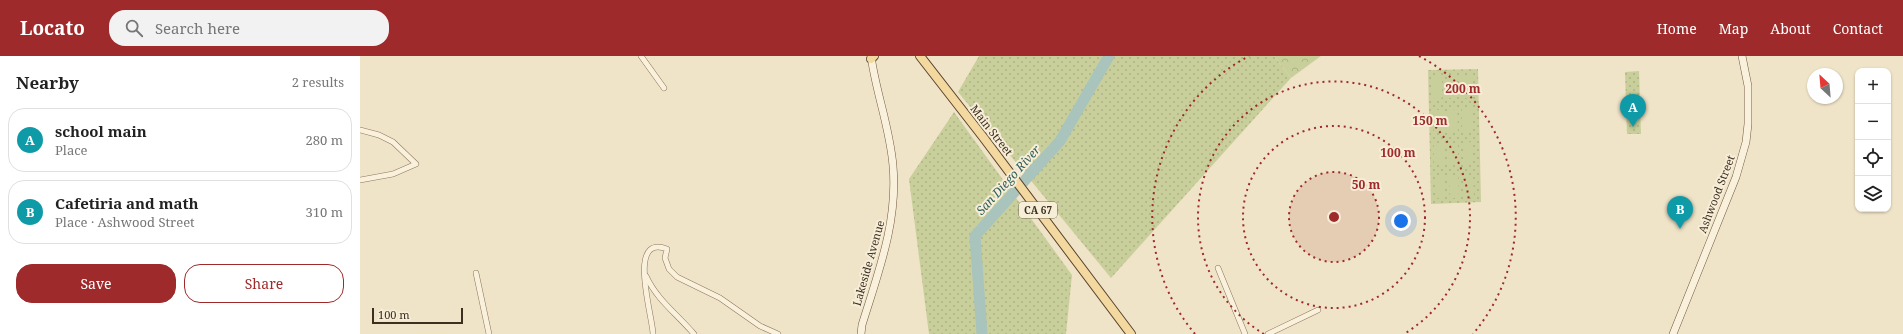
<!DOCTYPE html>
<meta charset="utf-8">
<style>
:root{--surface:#fff;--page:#f2f2f2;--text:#222;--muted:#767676;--line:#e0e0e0;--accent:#9e2a2b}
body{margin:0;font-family:"Noto Serif",serif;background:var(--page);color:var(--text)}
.controls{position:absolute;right:12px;top:12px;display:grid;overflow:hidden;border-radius:8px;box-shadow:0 1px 3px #0004}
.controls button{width:36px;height:36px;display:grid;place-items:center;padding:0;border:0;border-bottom:1px solid var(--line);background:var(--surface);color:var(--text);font:20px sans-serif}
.compass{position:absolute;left:1447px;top:12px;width:36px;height:36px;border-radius:50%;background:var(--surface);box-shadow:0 1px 3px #0004;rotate:334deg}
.scale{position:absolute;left:12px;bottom:10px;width:91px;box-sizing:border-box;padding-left:4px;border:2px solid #3d2e20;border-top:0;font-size:11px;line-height:14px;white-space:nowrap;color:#3d2e20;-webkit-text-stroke:3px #f7eed8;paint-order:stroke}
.you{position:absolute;left:1041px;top:165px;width:14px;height:14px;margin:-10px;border:3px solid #fff;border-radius:50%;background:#1a73e8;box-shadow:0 0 0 6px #1a73e833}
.badge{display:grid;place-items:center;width:26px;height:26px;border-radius:50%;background:var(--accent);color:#fff;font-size:13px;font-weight:700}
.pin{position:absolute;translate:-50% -33px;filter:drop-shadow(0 1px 2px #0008)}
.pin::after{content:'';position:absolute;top:21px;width:14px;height:12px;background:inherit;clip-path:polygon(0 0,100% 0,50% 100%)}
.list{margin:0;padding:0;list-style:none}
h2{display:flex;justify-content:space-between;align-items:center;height:52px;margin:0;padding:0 16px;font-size:17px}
h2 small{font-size:13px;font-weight:400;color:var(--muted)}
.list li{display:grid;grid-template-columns:26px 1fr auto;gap:12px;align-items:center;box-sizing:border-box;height:64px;margin:0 8px 8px;padding:0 8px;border:1px solid var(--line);border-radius:16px}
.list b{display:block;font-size:15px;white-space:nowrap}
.list p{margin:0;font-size:13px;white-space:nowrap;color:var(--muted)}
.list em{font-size:13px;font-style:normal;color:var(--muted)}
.actions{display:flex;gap:8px;padding:12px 16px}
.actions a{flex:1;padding:9px 0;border:1px solid var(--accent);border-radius:16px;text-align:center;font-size:14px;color:var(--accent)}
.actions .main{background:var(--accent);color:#fff}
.icon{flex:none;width:22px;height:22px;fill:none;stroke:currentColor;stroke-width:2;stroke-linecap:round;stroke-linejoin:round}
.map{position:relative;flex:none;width:1543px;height:278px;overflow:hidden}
header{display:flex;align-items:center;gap:24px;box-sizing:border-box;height:56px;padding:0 20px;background:var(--accent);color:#fff}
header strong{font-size:19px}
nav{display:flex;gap:22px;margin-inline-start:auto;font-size:14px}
.search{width:280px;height:36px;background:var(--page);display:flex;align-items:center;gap:10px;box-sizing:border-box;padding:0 14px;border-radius:16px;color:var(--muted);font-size:15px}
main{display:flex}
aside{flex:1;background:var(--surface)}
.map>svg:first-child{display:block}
</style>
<header>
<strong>Locato</strong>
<div class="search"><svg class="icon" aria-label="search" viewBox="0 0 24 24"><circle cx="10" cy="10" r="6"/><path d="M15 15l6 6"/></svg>Search here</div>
<nav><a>Home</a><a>Map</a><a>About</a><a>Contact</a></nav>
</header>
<main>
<aside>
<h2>Nearby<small>2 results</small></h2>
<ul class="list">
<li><span class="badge" style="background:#0f9aa8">A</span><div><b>school main</b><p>Place</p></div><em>280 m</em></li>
<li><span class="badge" style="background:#0f9aa8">B</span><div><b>Cafetiria and math</b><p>Place · Ashwood Street</p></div><em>310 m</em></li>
</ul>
<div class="actions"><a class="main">Save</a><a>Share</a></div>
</aside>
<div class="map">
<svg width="1543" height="278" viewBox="0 0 1543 278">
<defs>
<pattern id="green-dots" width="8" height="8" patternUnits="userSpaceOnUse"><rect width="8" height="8" fill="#c9cf9b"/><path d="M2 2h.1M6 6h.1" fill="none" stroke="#aeb285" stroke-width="1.8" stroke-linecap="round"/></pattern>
<pattern id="forest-crowns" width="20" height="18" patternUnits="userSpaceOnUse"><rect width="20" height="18" fill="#c9cf9b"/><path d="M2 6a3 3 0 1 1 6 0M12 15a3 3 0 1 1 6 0" fill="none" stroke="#aeb285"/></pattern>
</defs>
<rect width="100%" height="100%" fill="#f0e4c8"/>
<g fill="url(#green-dots)">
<path d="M619,0h295l17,22 -180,200 -153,-186z"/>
<path d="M1118,13l3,133 -50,2 -3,-134z"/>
<path d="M1279,15l2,63h-14l-2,-62z"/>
<path d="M594,56l118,163 -6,59h-137l-20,-155z"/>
</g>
<path fill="url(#forest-crowns)" d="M914,0h47l-30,22z"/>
<g fill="#c9cf9b">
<path d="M1082,20v22l-9,1 -1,-22z"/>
<path d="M1096,20l1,22h-10v-22z"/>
<path d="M1101,20h10v22h-9z"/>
<path d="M1097,53l1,22h-10l-1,-21z"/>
<path d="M1102,53h9l1,22h-10z"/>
<path d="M1073,54h10v22h-9z"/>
<path d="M1112,86l1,22h-10v-21z"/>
<path d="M1074,87h9l1,22h-10z"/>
<path d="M1088,87h10v21l-9,1z"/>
<path d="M1084,120l1,22h-9l-1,-21z"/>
<path d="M1089,120h9l1,22h-9z"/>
<path d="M1103,120h10l1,21 -10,1z"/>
</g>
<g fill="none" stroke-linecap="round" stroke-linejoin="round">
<path stroke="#a9c4bc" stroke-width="11" d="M622,278l-7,-98 85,-95 49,-85"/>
<g stroke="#8d765c" stroke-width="6">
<g id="street">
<path d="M281,0l23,32"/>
<path d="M0,74l19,5 14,7 23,22 -23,10 -33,6"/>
<path d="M858,212l27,66"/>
<path d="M116,217l13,61"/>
<path d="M286,220c11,24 31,38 48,58"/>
<path d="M293,278c0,-17 -27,-101 14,-85l-2,9 4,11 8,8 43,21 40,28 18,8"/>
<path d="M908,278l50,-24"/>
</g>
</g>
<g stroke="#6f573f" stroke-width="8">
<g id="secondary">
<path d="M501,278l1,-9c16,-52 36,-103 31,-159 -3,-38 -17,-73 -22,-110"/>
<path d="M1313,278l63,-157 10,-35 2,-18v-38l-6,-30"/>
</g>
</g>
<g stroke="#5b4430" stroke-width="10">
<g id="primary">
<path d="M560,0l63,81 148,197"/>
<path d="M511,3l3,-3"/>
</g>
</g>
<use href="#street" stroke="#faf1dc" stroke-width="5"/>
<use href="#secondary" stroke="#faf1dc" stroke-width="7"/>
<use href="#primary" stroke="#f3d9a0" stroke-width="8"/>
</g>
<circle cx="974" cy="161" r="45" fill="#9e2a2b" fill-opacity=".12"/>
<g fill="none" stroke="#9e2a2b" stroke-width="2" stroke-dasharray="2 4">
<circle cx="974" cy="161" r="45"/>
<circle cx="974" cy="161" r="91"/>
<path d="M904 278A136 136 0 1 1 1044 278"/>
<path d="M835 278A182 182 0 0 1 889 0M1059 0A182 182 0 0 1 1113 278"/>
</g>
<g text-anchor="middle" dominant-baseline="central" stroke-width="4" stroke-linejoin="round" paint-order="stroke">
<rect fill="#f7eed8" stroke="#756857" stroke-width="1" x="659" y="146" width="38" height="16" rx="3"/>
<g font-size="10" font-weight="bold" fill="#3d2e20">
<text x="678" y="154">CA 67</text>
</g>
<g font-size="11" fill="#3d2e20" stroke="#f7eed8">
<text transform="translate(632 74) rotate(52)">Main Street</text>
<text transform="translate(1356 138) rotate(-69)">Ashwood Street</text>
<text transform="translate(508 207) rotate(-74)">Lakeside Avenue</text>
</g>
<g font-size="12" font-style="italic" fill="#2f5d5a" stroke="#f7eed8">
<text transform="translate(648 124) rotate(-48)">San Diego River</text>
</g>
</g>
<circle cx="974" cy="161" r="6" fill="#9e2a2b" stroke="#f7eed8" stroke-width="2"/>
<g font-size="12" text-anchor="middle" font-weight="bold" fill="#9e2a2b" stroke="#f7eed8" stroke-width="4" stroke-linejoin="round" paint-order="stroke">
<text x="1103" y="37">200 m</text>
<text x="1070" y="69">150 m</text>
<text x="1038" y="101">100 m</text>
<text x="1006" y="133">50 m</text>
</g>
</svg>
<div class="controls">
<button>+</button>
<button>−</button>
<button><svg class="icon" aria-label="locate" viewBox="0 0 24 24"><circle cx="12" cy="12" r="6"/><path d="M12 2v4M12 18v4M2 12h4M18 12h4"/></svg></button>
<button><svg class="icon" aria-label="layers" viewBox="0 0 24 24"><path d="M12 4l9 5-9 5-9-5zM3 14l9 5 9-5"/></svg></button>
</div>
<svg class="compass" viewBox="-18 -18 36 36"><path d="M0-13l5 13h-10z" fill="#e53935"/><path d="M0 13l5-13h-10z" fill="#767676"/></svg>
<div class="scale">100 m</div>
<div class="you"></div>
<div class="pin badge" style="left:1273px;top:71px;background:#0f9aa8">A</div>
<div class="pin badge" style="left:1320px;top:173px;background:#0f9aa8">B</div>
</div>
</main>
